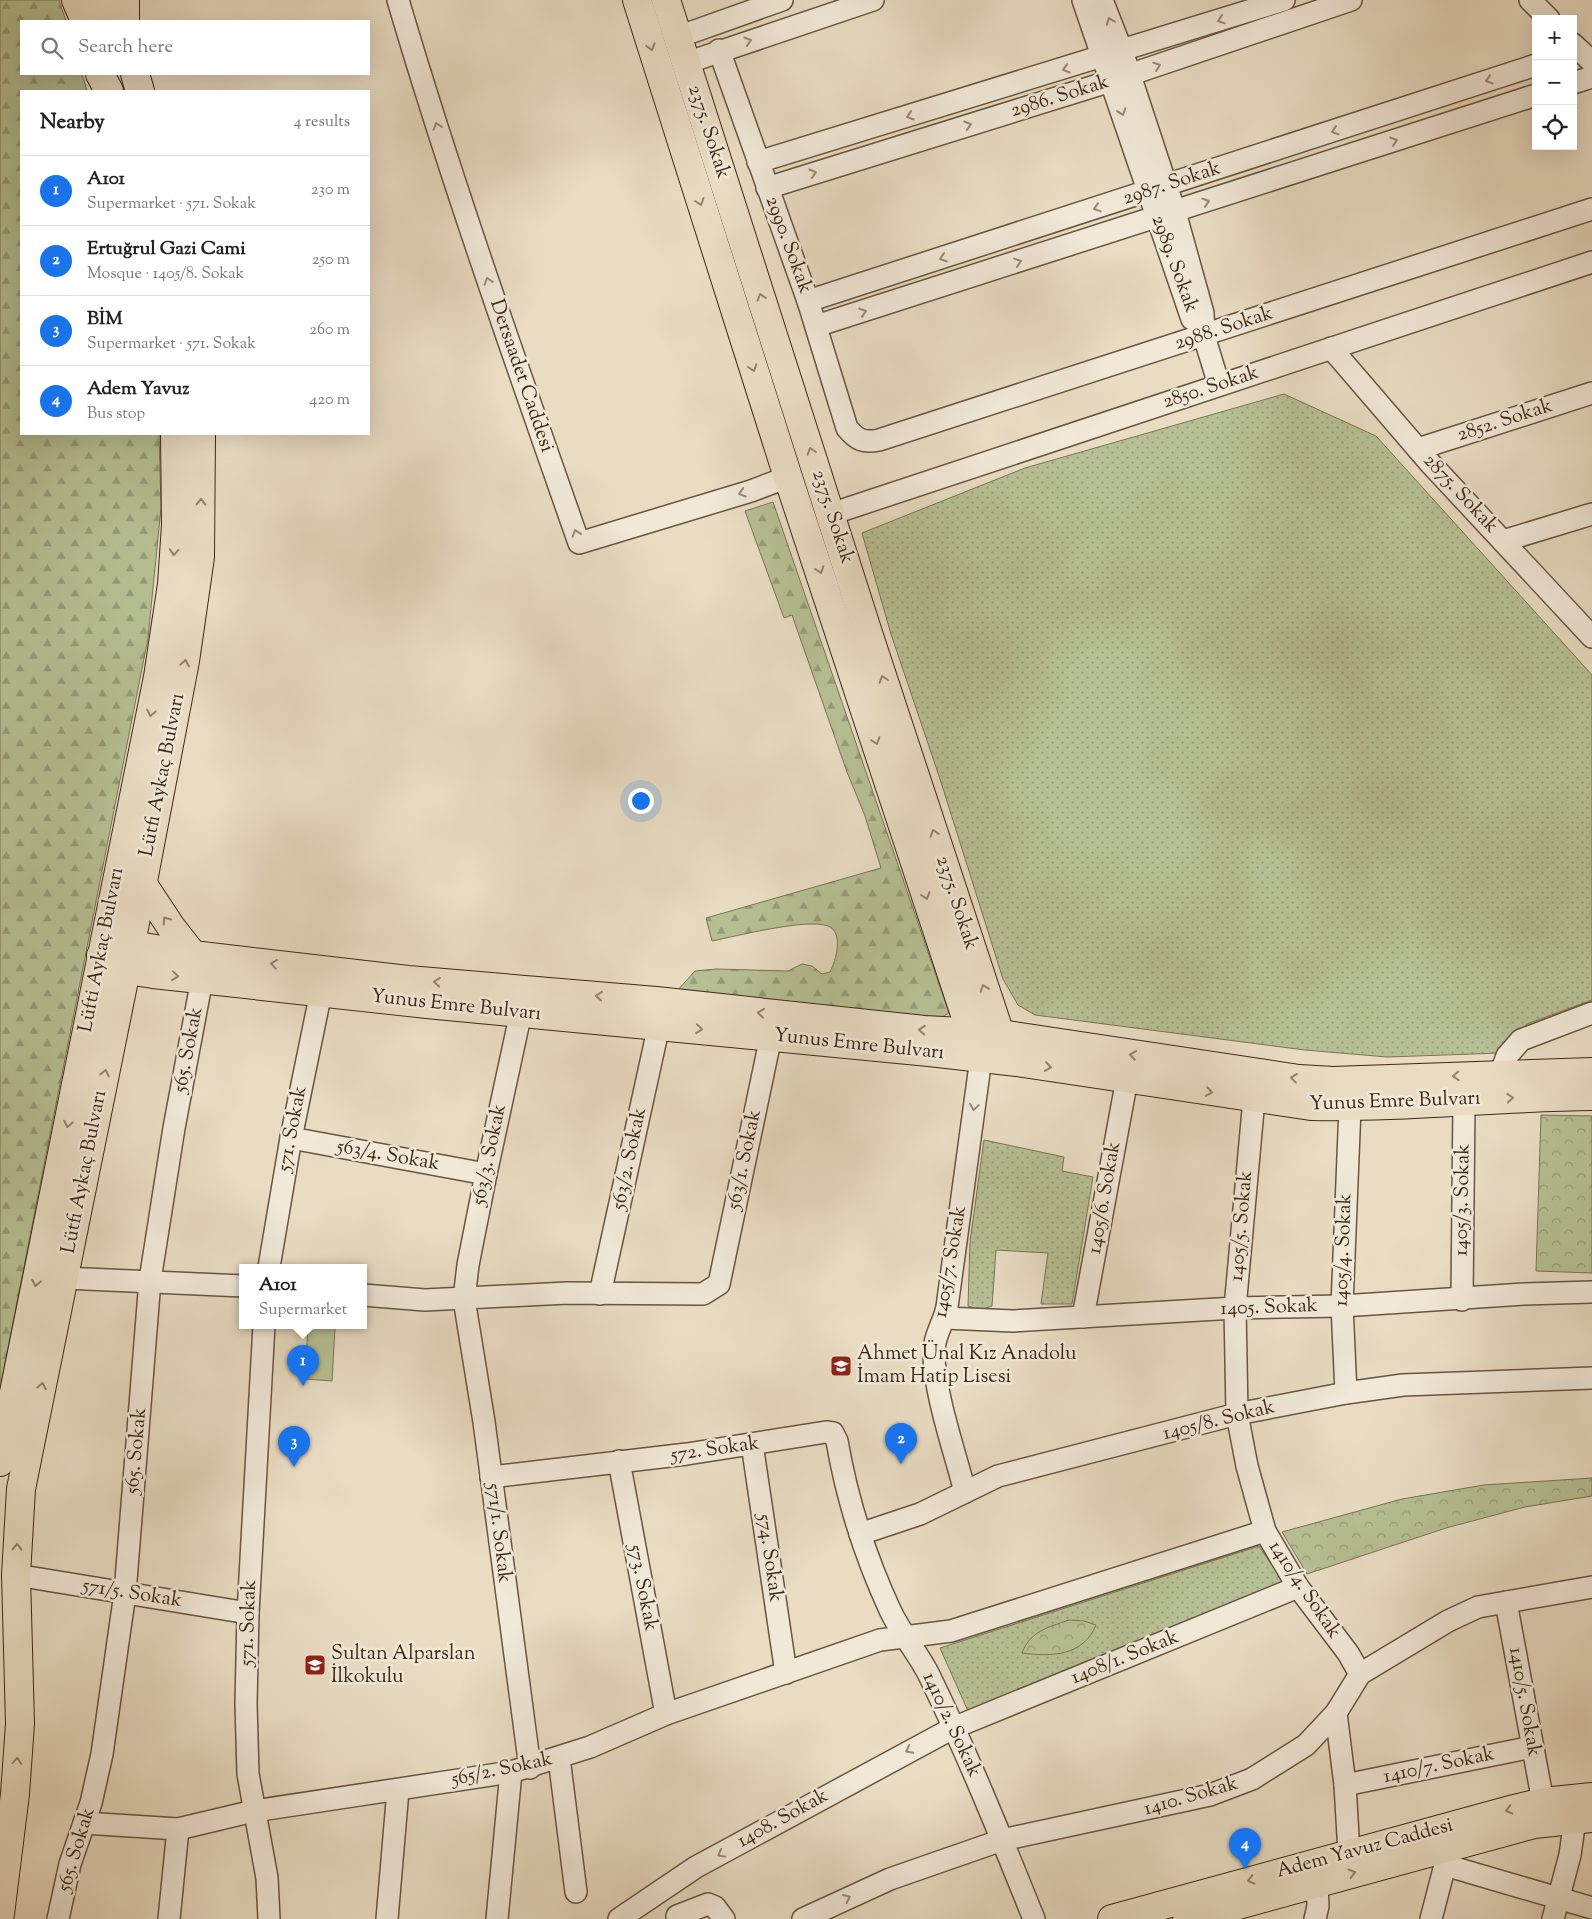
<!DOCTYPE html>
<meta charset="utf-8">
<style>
:root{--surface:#fff;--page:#f6f6f6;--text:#222;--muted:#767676;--line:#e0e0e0;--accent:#1a73e8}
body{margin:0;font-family:"Sorts Mill Goudy",serif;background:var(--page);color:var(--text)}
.controls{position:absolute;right:15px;top:15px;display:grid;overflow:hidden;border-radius:0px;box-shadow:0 5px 20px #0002}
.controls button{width:45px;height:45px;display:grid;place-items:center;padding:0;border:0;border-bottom:1px solid var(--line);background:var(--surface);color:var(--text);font:25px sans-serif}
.you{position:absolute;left:640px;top:800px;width:18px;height:18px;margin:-12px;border:4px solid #fff;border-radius:50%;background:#1a73e8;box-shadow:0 0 0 8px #1a73e833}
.badge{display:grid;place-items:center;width:32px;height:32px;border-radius:50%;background:var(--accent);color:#fff;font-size:16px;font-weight:700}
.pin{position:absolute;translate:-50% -41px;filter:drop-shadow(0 1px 2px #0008)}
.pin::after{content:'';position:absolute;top:26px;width:18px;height:15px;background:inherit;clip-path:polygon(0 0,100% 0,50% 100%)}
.popup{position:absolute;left:239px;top:1264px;width:128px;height:65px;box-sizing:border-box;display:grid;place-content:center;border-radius:0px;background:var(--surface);filter:drop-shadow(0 1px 4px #0005);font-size:16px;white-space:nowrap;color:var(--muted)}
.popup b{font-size:19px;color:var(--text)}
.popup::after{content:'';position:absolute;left:50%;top:100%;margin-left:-10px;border:10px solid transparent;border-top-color:var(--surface)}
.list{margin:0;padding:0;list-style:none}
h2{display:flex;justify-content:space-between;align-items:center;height:65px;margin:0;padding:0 20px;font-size:21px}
h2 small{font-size:16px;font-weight:400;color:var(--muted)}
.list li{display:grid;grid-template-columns:32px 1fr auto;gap:15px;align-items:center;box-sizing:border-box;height:70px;padding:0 20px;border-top:1px solid var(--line)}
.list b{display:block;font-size:19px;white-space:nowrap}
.list p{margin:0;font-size:16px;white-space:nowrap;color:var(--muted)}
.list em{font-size:16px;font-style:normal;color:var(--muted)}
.icon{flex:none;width:28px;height:28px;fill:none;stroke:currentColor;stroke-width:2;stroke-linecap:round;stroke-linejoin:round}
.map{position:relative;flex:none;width:1592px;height:1919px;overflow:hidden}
.search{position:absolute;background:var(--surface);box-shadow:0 5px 20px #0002;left:20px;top:20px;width:350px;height:55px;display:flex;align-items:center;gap:12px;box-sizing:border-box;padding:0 18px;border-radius:0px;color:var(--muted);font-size:19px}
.panel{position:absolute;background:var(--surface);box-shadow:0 5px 20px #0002;left:20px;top:90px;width:350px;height:345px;border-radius:0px}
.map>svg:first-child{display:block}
</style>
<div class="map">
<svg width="1592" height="1919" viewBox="0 0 1592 1919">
<defs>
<pattern id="grass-dots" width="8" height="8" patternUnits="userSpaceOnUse" patternTransform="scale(1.25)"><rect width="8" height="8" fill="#b6c094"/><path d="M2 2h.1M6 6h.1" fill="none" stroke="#959c78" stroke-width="1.8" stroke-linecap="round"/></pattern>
<pattern id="forest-firs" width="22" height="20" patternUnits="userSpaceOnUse" patternTransform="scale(1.25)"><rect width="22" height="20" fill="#b6c094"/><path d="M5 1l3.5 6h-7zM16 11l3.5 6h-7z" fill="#959c78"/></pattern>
<pattern id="park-crowns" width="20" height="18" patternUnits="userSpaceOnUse" patternTransform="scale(1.25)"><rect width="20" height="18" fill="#b6c094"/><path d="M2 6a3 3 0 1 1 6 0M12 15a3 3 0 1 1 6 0" fill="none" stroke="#959c78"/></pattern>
</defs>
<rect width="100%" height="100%" fill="#e9dcc3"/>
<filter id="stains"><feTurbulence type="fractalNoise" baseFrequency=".004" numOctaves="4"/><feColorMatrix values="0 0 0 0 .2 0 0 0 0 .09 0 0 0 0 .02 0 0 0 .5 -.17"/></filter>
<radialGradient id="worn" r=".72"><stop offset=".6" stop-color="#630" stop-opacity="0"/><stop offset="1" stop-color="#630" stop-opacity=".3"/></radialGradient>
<g fill="url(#grass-dots)" stroke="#7a7454">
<path d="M1284,394l92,42 216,239v325l-65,24 -25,29 -115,4 -82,-7 -270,-35 -17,-10 -15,-26 -63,-200 -49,-145 -29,-101 163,-65z"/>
<path d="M984,1140l80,17 -2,14 31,6 -21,127h-31l7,-51 -52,-3 -4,56 -12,4 -12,-4 2,-64z"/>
<path d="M1259,1546l25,38 -316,127 -28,-63z"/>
</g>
<g fill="url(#forest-firs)" stroke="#7a7454">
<path d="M0,0h59l7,21h-45v53h61l5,17h-66v343h138l2,74 -13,130 -148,750z"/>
<path d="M773,502l176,511 -11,6 -262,-27 19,-21 21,-2 72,2 14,-7 10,2 10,8 8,-2c6,-11 14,-40 -2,-46 -21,-8 -91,10 -116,15l-6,-23 175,-50 -16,-52 -18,-44 -55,-157 -8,3 -39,-107z"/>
</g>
<g fill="url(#park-crowns)" stroke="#7a7454">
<path d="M1541,1115l51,1v157l-56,-2z"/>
<path d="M1592,1478v18l-67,11 -79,21 -139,46 -25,-42 120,-33 82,-14z"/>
<path d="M1069,1620l15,1 12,4c-13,31 -44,32 -74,28 8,-22 27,-26 47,-33z"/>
</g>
<path fill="#b6c094" stroke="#7a7454" d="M308,1326l27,2 -3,53 -27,-2z"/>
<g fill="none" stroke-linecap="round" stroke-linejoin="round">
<g stroke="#685540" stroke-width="24">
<g id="minor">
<path d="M398,0c54,183 118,363 181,543l172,-52 37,-14"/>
<path d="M1083,0l109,319"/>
<path d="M1102,0l20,51 53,161 28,101 1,23 15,49"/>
<path d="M1530,0l19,19"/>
<path d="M678,37l104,-37"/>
<path d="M1573,44l19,18"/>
<path d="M719,50l89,251 39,127c10,12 16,15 32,12l713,-231"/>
<path d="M686,63l187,-63"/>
<path d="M1573,83l19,-6"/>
<path d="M758,162l526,-162"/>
<path d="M767,188l344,-107 240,-81"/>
<path d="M808,301l728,-236"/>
<path d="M816,326l720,-231"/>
<path d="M1331,348l98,114 163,175"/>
<path d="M1418,449l174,-56"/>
<path d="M831,514l761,-252"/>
<path d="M1503,541l89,-27"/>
<path d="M521,1012l-35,162 -18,91 -4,34 20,123 46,346"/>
<path d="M1500,1075l7,-19 14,-16 71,-27"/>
<path d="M1254,1099l-19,209 2,106 10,52 18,65 33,56 50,66 12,21"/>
<path d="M291,1138l195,36"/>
<path d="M269,1267l22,-129 30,-146"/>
<path d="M64,1278l179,8"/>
<path d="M600,1294l59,-269"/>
<path d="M363,1295l62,5 142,-7 136,1 16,-10 52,-248"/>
<path d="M1462,1300l2,-199"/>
<path d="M1083,1317l44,-238"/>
<path d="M945,1318l68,3 222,-13 107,-2 182,-12 68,-2"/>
<path d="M264,1325l-16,288 -2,91 2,70 19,104 2,41"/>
<path d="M1346,1393l-4,-87 8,-199"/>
<path d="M752,1444l34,229"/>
<path d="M619,1461l47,253"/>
<path d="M491,1477l196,-23 139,-22 7,1 4,8c10,58 28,115 53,169 11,24 28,43 39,65 39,80 72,162 105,244"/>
<path d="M965,1492c-10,-40 -32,-102 -31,-141 0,-16 10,-28 13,-44l34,-249"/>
<path d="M860,1534l60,-20 78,-38 239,-62 109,-21 57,-8 189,-7"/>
<path d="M16,1575l232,38"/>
<path d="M1506,1602l37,200"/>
<path d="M1336,1713l9,72 4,68"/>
<path d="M559,1758l17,134"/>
<path d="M1345,1785l187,-38"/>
<path d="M84,1823l94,6 76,-18 257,-39 79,-25 76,-33 214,-74 71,-9 314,-100"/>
<path d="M1445,1865l147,43"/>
<path d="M677,1916l31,-12 7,3 9,12"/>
<path d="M58,1919l12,-55 21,-61 11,-49 23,-161 25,-313 24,-152 28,-149"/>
<path d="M169,1919l9,-90"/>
<path d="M387,1919l11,-129"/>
<path d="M497,1919l14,-147"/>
<path d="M619,1919l77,-52 257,-139 345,-141"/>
<path d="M803,1919l87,-40 112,-39 208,-45 42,-16 54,-34 30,-32 24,-39 88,-53 30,-14 114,-20"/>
<path d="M1315,1919l3,-13 -1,-24"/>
<path d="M1431,1919l14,-54"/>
<path d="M1553,1919l17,-64 5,-36"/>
</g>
</g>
<g stroke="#3d2815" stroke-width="30">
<g id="major">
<path d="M76,0l9,21"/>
<path d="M637,0l151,477 188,571"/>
<path d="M666,0l203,636 131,398 1,17"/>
<path d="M101,21l1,-21"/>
<path d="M125,21v-21"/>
<path d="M100,74l9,17"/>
<path d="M135,74l5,17"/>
<path d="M142,883l29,44 22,28"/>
<path d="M101,956c15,14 33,15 52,18l274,30 502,48 88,10 294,44c93,2 187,-9 281,-10"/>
<path d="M101,956l10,-7 20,-4 62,10 215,25 248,21 268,29 76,4 299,45 34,2 259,-9"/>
<path d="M0,1462l158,-785 14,-93 4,-59 -1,-91"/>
<path d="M0,1914l15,-120 5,-70 -4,-149 5,-86 105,-519 59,-309 15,-104 1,-123"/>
<path d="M1112,1919l402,-110 29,-7 49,-5"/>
<path d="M1187,1919l347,-95 58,-6"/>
</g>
</g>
<use href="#minor" stroke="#f1e8d8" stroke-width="21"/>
<use href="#major" stroke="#e9dcc3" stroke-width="28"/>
</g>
<defs><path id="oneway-chevron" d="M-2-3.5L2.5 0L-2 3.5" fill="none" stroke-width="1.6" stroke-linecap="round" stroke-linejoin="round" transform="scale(1.25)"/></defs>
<g stroke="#978876">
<use href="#oneway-chevron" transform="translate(1221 20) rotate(162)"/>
<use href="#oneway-chevron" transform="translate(1110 21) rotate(-111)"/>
<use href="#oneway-chevron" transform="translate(748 41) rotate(-18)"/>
<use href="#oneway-chevron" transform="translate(1157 66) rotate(-19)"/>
<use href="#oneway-chevron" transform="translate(1066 69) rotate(163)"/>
<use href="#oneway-chevron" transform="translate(1489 80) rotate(162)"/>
<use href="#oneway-chevron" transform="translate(1122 112) rotate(71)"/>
<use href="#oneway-chevron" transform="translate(910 116) rotate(163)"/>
<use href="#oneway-chevron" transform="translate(968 125) rotate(-17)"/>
<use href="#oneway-chevron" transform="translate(437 126) rotate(-108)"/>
<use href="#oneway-chevron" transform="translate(1335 131) rotate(162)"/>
<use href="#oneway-chevron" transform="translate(1394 141) rotate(-18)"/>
<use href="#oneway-chevron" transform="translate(813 173) rotate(-17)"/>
<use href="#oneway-chevron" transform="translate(1206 202) rotate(-18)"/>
<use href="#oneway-chevron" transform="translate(1097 208) rotate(162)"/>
<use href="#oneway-chevron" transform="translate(943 258) rotate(162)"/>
<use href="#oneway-chevron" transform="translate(1018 262) rotate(-18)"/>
<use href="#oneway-chevron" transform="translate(488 281) rotate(-108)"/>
<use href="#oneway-chevron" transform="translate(863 312) rotate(-18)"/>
<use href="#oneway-chevron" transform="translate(742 493) rotate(163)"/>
<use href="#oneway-chevron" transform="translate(576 533) rotate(-109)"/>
<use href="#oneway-chevron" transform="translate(974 1107) rotate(98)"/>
<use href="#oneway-chevron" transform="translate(909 1750) rotate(152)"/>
<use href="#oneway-chevron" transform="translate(721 1854) rotate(151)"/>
<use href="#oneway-chevron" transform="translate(847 1898) rotate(-24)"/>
</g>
<g stroke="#93826c">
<use href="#oneway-chevron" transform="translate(651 47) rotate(74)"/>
<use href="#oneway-chevron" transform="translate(700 202) rotate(72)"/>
<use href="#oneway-chevron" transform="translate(761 297) rotate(-108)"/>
<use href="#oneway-chevron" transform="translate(753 368) rotate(72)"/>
<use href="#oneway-chevron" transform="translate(811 451) rotate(-108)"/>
<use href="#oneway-chevron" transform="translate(201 502) rotate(-89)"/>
<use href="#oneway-chevron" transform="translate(174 552) rotate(94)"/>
<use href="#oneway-chevron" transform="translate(820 570) rotate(72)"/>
<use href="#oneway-chevron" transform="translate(185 663) rotate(-80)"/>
<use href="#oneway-chevron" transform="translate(883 679) rotate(-108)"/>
<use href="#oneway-chevron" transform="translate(151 713) rotate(101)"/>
<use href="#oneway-chevron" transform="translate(876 741) rotate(72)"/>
<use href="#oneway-chevron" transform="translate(934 833) rotate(-108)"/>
<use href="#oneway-chevron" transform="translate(926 896) rotate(72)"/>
<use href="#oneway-chevron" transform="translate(166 920) rotate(-125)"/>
<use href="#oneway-chevron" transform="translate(274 964) rotate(-173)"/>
<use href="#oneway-chevron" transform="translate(175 976) rotate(6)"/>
<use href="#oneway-chevron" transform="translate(437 982) rotate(-175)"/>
<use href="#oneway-chevron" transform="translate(984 988) rotate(-109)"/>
<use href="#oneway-chevron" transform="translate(599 996) rotate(-175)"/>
<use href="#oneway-chevron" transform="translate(761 1013) rotate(-174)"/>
<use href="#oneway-chevron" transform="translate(699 1029) rotate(6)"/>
<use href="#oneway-chevron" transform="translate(922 1030) rotate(-175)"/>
<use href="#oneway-chevron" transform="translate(1133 1055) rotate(-171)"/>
<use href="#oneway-chevron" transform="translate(1048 1067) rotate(8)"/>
<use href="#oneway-chevron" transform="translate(105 1073) rotate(-78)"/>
<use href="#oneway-chevron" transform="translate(1456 1076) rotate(178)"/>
<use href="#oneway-chevron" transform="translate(1294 1078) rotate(-173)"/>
<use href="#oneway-chevron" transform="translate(1209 1092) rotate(9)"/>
<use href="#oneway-chevron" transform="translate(1510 1098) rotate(-4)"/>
<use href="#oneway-chevron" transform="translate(68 1124) rotate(101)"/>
<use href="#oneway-chevron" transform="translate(36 1283) rotate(101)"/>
<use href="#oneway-chevron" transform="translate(42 1386) rotate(-79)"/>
<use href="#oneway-chevron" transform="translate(17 1547) rotate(-88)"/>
<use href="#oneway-chevron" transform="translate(17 1761) rotate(-86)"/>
<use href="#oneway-chevron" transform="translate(1509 1810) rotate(166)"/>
<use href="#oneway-chevron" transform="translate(1352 1873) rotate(-15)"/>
<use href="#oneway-chevron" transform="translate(1251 1880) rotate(165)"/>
</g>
<defs>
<g id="school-square" transform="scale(1.125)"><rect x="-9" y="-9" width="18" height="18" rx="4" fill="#8f2418" stroke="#f1e8d8"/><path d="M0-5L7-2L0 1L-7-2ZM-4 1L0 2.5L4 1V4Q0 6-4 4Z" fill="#fff"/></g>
</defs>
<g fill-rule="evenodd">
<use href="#school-square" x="841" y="1366"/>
<use href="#school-square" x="315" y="1665"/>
</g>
<g text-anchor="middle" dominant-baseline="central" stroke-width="5" stroke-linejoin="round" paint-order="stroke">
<g font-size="20" fill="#3d2815" stroke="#f1e8d8">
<text transform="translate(1060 97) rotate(-17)">2986. Sokak</text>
<text transform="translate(708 132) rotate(72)">2375. Sokak</text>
<text transform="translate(1172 184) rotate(-18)">2987. Sokak</text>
<text transform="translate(788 245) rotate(70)">2990. Sokak</text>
<text transform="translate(1174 264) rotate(70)">2989. Sokak</text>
<text transform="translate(1224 329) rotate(-18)">2988. Sokak</text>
<text transform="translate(521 376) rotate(71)">Dersaadet Caddesi</text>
<text transform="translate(1211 388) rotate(-18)">2850. Sokak</text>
<text transform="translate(1505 421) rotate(-18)">2852. Sokak</text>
<text transform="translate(1460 494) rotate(47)">2875. Sokak</text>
<text transform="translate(832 517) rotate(72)">2375. Sokak</text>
<text transform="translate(163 775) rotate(-79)">Lütfi Aykaç Bulvarı</text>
<text transform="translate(956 903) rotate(72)">2375. Sokak</text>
<text transform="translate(102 950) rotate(-79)">Lüfti Aykaç Bulvarı</text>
<text transform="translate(456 1006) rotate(6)">Yunus Emre Bulvarı</text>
<text transform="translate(859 1045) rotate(6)">Yunus Emre Bulvarı</text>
<text transform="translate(189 1050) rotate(-79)">565. Sokak</text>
<text transform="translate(1395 1102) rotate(-2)">Yunus Emre Bulvarı</text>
<text transform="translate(293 1129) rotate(-79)">571. Sokak</text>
<text transform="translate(490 1155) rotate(-78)">563/3. Sokak</text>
<text transform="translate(388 1156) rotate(10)">563/4. Sokak</text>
<text transform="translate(630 1159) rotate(-78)">563/2. Sokak</text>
<text transform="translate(745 1160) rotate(-78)">563/1. Sokak</text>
<text transform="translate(85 1172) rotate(-79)">Lütfi Aykaç Bulvarı</text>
<text transform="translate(1105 1198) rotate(-80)">1405/6. Sokak</text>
<text transform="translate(1463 1200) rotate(-89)">1405/3. Sokak</text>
<text transform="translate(1242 1226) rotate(-85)">1405/5. Sokak</text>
<text transform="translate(1344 1250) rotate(-88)">1405/4. Sokak</text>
<text transform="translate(951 1262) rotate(-80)">1405/7. Sokak</text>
<text transform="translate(1269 1308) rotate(-2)">1405. Sokak</text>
<text transform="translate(1219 1421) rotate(-14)">1405/8. Sokak</text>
<text transform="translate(715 1450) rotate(-8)">572. Sokak</text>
<text transform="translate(137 1451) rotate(-85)">565. Sokak</text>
<text transform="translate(498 1533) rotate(83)">571/1. Sokak</text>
<text transform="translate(769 1558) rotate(82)">574. Sokak</text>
<text transform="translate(642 1588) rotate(79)">573. Sokak</text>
<text transform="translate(1304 1590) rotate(56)">1410/4. Sokak</text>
<text transform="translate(132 1594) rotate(9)">571/5. Sokak</text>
<text transform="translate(249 1623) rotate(-88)">571. Sokak</text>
<text transform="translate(1125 1658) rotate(-22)">1408/1. Sokak</text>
<text transform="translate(1524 1702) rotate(80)">1410/5. Sokak</text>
<text transform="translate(951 1725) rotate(65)">1410/2. Sokak</text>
<text transform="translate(1439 1766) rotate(-12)">1410/7. Sokak</text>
<text transform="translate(502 1770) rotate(-12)">565/2. Sokak</text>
<text transform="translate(1191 1797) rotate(-16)">1410. Sokak</text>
<text transform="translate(783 1819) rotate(-29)">1408. Sokak</text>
<text transform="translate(1365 1849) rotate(-15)">Adem Yavuz Caddesi</text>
<text transform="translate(77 1850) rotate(-73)">565. Sokak</text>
</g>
<g font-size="20" fill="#3d2815" stroke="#f1e8d8" text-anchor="start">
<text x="857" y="1354">Ahmet Ünal Kız Anadolu<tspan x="857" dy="23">İmam Hatip Lisesi</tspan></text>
<text x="331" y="1654">Sultan Alparslan<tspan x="331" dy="23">İlkokulu</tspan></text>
</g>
</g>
<rect width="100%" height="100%" filter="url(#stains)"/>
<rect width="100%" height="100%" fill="url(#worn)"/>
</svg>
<div class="controls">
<button>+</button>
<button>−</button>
<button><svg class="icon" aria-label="locate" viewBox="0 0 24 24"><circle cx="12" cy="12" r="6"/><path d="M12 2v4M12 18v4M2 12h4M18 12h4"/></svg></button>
</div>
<div class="you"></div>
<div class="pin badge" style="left:303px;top:1386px">1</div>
<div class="popup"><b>A101</b>Supermarket</div>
<div class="pin badge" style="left:901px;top:1464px">2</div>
<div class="pin badge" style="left:294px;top:1467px">3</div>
<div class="pin badge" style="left:1245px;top:1869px">4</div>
<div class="search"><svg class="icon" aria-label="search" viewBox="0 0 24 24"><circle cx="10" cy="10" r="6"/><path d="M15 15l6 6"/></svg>Search here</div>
<section class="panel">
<h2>Nearby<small>4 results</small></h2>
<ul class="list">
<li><span class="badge">1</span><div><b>A101</b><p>Supermarket · 571. Sokak</p></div><em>230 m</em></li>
<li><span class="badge">2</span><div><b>Ertuğrul Gazi Cami</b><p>Mosque · 1405/8. Sokak</p></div><em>250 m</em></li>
<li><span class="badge">3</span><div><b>BİM</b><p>Supermarket · 571. Sokak</p></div><em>260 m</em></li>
<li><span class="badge">4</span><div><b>Adem Yavuz</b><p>Bus stop</p></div><em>420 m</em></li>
</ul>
</section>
</div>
